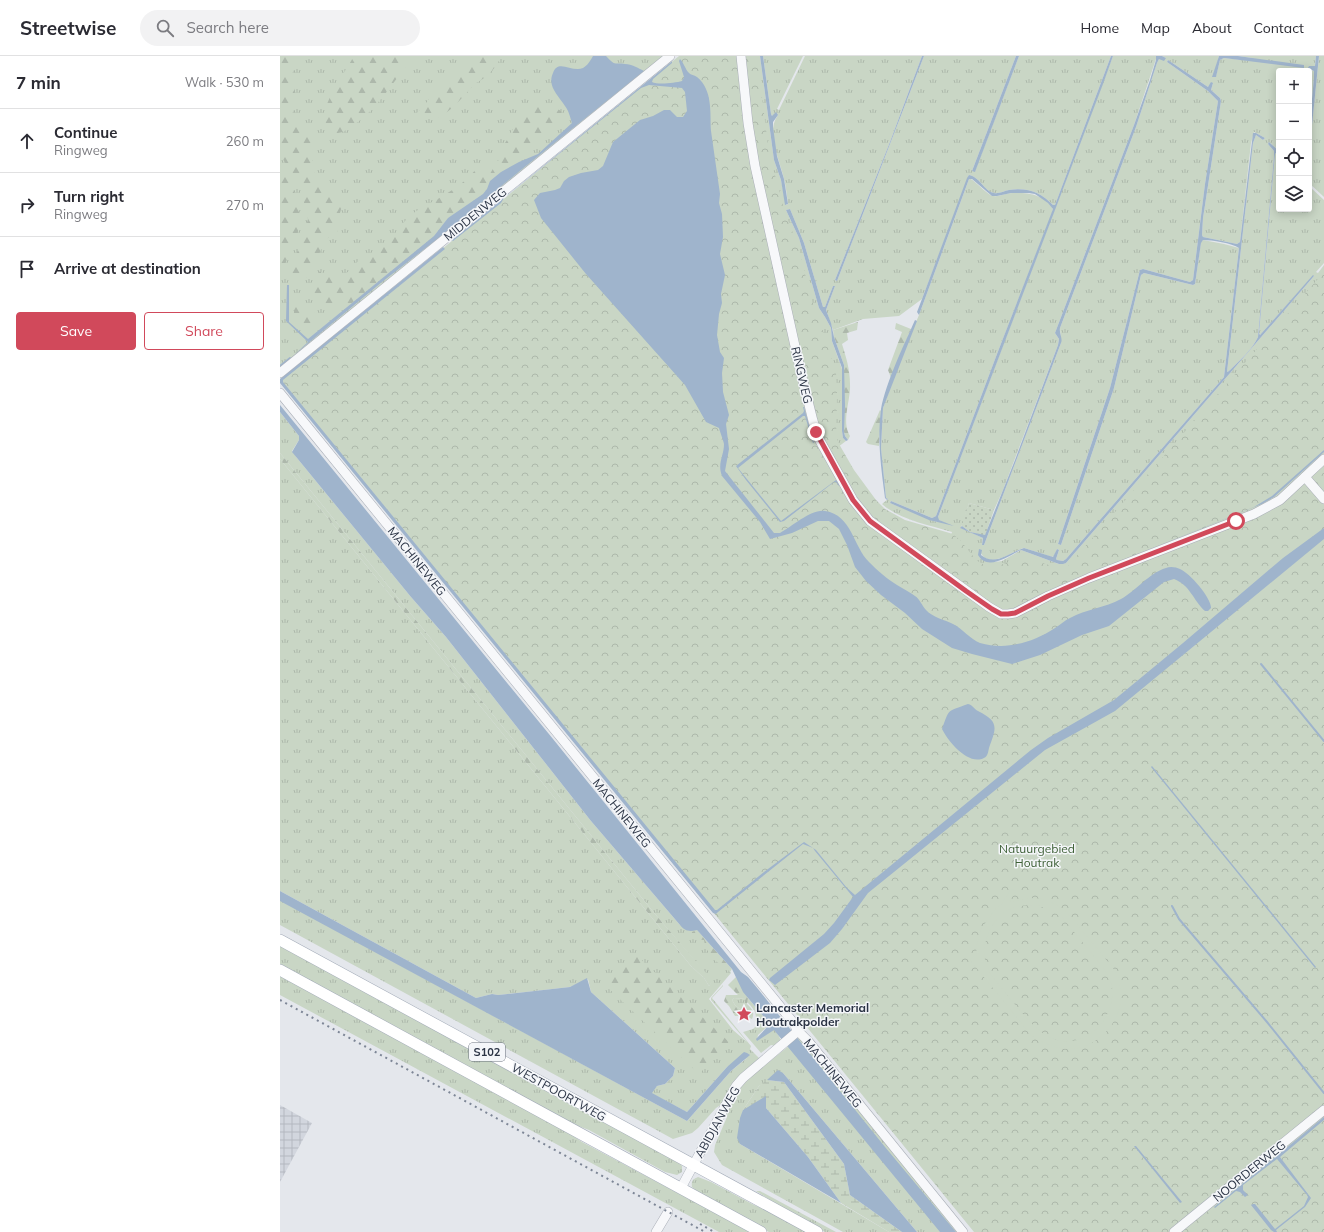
<!DOCTYPE html>
<meta charset="utf-8">
<style>
:root{--surface:#fff;--page:#f2f2f3;--text:#2b2b33;--muted:#7c7c81;--line:#e1e1e2;--accent:#d1495b}
body{margin:0;font-family:Mulish,sans-serif;background:var(--page);color:var(--text)}
.controls{position:absolute;right:12px;top:12px;display:grid;overflow:hidden;border-radius:4px;box-shadow:0 2px 10px #0003}
.controls button{width:36px;height:36px;display:grid;place-items:center;padding:0;border:0;border-bottom:1px solid var(--line);background:var(--surface);color:var(--text);font:20px sans-serif}
.stop{position:absolute;width:12px;height:12px;margin:-9px;border:3px solid #d1495b;border-radius:50%;background:#fff}
.stop.end{background:#d1495b;border-color:#fff;box-shadow:0 1px 4px #0008}
.list{margin:0;padding:0;list-style:none}
h2{display:flex;justify-content:space-between;align-items:center;height:52px;margin:0;padding:0 16px;font-size:17px}
h2 small{font-size:13px;font-weight:400;color:var(--muted)}
.list li{display:grid;grid-template-columns:26px 1fr auto;gap:12px;align-items:center;box-sizing:border-box;height:64px;padding:0 16px;border-top:1px solid var(--line)}
.list b{display:block;font-size:15px;white-space:nowrap}
.list p{margin:0;font-size:13px;white-space:nowrap;color:var(--muted)}
.list em{font-size:13px;font-style:normal;color:var(--muted)}
.actions{display:flex;gap:8px;padding:12px 16px}
.actions a{flex:1;padding:9px 0;border:1px solid var(--accent);border-radius:4px;text-align:center;font-size:14px;color:var(--accent)}
.actions .main{background:var(--accent);color:#fff}
.icon{flex:none;width:22px;height:22px;fill:none;stroke:currentColor;stroke-width:2;stroke-linecap:round;stroke-linejoin:round}
.map{position:relative;flex:none;width:1044px;height:1176px;overflow:hidden}
header{display:flex;align-items:center;gap:24px;box-sizing:border-box;height:56px;padding:0 20px;background:var(--surface);border-bottom:1px solid var(--line)}
header strong{font-size:19px}
nav{display:flex;gap:22px;margin-inline-start:auto;font-size:14px}
.search{width:280px;height:36px;background:var(--page);display:flex;align-items:center;gap:10px;box-sizing:border-box;padding:0 14px;border-radius:22px;color:var(--muted);font-size:15px}
main{display:flex}
aside{flex:1;background:var(--surface)}
.map>svg:first-child{display:block}
</style>
<header>
<strong>Streetwise</strong>
<div class="search"><svg class="icon" aria-label="search" viewBox="0 0 24 24"><circle cx="10" cy="10" r="6"/><path d="M15 15l6 6"/></svg>Search here</div>
<nav><a>Home</a><a>Map</a><a>About</a><a>Contact</a></nav>
</header>
<main>
<aside>
<h2>7 min<small>Walk · 530 m</small></h2>
<ul class="list">
<li><svg class="icon" aria-label="ahead" viewBox="0 0 24 24"><path d="M12 20V5M6 11l6-6 6 6"/></svg><div><b>Continue</b><p>Ringweg</p></div><em>260 m</em></li>
<li><svg class="icon" aria-label="right" viewBox="0 0 24 24"><path d="M7 20v-9h11M14 6l5 5-5 5"/></svg><div><b>Turn right</b><p>Ringweg</p></div><em>270 m</em></li>
<li><svg class="icon" aria-label="arrive" viewBox="0 0 24 24"><path d="M6 21V4h12l-3 4 3 4H6"/></svg><div><b>Arrive at destination</b></div></li>
</ul>
<div class="actions"><a class="main">Save</a><a>Share</a></div>
</aside>
<div class="map">
<svg width="1044" height="1176" viewBox="0 0 1044 1176">
<defs>
<pattern id="industrial-grid" width="8" height="8" patternUnits="userSpaceOnUse"><rect width="8" height="8" fill="#d2d6de"/><path d="M0 4h8M4 0v8" fill="none" stroke="#b4b8c0"/></pattern>
<pattern id="grass-tufts" width="24" height="20" patternUnits="userSpaceOnUse"><rect width="24" height="20" fill="#c9d6c5"/><path d="M3 7l-1-3M5 7V3M7 7l1-3M15 17l-1-3M17 17v-4M19 17l1-3" fill="none" stroke="#adb8ab"/></pattern>
<pattern id="forest-firs" width="22" height="20" patternUnits="userSpaceOnUse"><rect width="22" height="20" fill="#c9d6c5"/><path d="M5 1l3.5 6h-7zM16 11l3.5 6h-7z" fill="#adb8ab"/></pattern>
<pattern id="wetland-marsh" width="20" height="14" patternUnits="userSpaceOnUse"><rect width="20" height="14" fill="#c9d6c5"/><path d="M1 5h8M5 5V1M11 12h8M15 12V8" fill="none" stroke="#adb8ab"/></pattern>
<pattern id="park-crowns" width="20" height="18" patternUnits="userSpaceOnUse"><rect width="20" height="18" fill="#c9d6c5"/><path d="M2 6a3 3 0 1 1 6 0M12 15a3 3 0 1 1 6 0" fill="none" stroke="#adb8ab"/></pattern>
<pattern id="garden-dots" width="8" height="8" patternUnits="userSpaceOnUse"><rect width="8" height="8" fill="#c9d6c5"/><path d="M2 2h.1M6 6h.1" fill="none" stroke="#adb8ab" stroke-width="1.8" stroke-linecap="round"/></pattern>
</defs>
<rect width="100%" height="100%" fill="#e4e7ec"/>
<path fill="url(#industrial-grid)" d="M0,1049l32,18 -32,59z"/>
<g fill="url(#grass-tufts)">
<path d="M0,0h387l-387,314z"/>
<path d="M463,0h17l14,104 7,20 5,25 2,-1c-1,-8 -2,-17 -4,-25 -4,-19 -19,-46 -6,-64l-6,1 -1,-2 -8,-58h40l-26,53 2,1 26,-54h117l-32,86 -55,138 2,1 87,-225h92l-44,115h3l44,-115h92l-56,149h-2c-12,-13 -26,-18 -44,-15 -5,1 -10,4 -15,3 -10,-2 -14,-16 -25,-18l-47,124 -23,17 -36,3 -30,11 -7,-20 9,-24h-2l-8,21h-2l-19,-64 -14,-34 -4,1 13,28 20,70 6,9 6,11 1,13 10,28v62l1,7 3,3 -8,6z"/>
<path d="M833,0h44l-23,69 -79,208 4,6 -1,6 -55,145 -9,20 -25,-7 -8,25 22,10 -1,7h2l77,-202 -1,-15 76,-201 21,-64 2,-4 7,-1 -4,-2h57l-6,21 3,-1 4,-16 4,-2 29,3 -1,-3 -14,-2h78l-1,10 -7,3 6,2v7l-5,52v-59h-30v80l-10,-9 -1,2 6,7v6l-16,180c-6,13 -19,24 -29,34l-2,1 26,-229 3,-8 7,5 2,-2 -11,-6 -3,11 -11,99 -3,2 -34,-7 -1,-2 1,-17 18,-117 -1,-3 -9,-8 2,-7 -5,4 -3,-2 -37,-25 -1,2 41,29 10,10 -13,83 -12,96 -3,2 -47,-13 -3,1 -30,118 -52,156 3,1 53,-157 27,-113 3,-2 49,12 2,-1 6,-42 2,-2 21,4 15,4 -15,129 -158,182 -3,2 -6,-1 -1,-1 3,-9 -2,-1 -3,7 -2,1 -28,-9c-14,4 -37,24 -45,1l1,9 15,4 7,-1 19,-11 38,14 7,-1 248,-287h-1l-53,59 -1,-2 16,-179 3,-2 1,57h30v-23l15,14v63l-8,9 2,1 6,-8v24l-247,282 -83,5 -103,-53 -40,-53 31,38 22,14 47,13 1,-3c-23,-7 -52,-12 -70,-28l6,-5 -2,-1 -5,-50 2,-40 19,-53 17,-40 50,-136h2c6,4 17,16 22,17 6,1 13,-3 19,-3 14,-1 34,2 41,16l-1,4 -55,141 -61,162 -4,2 -41,-17 -1,2 47,19 4,-1 -3,-1v-3l12,-32z"/>
<path d="M1039,0h5v141l-15,-14v-28z"/>
<path d="M0,356l19,24v4l-7,11 5,7 114,139 35,40 145,184 89,104 17,5 34,43 -22,26 24,31 14,12 -36,-42v-2l12,-13v1l-11,12 39,48 -1,3 9,9v2l-34,42 -9,6 -18,20 -6,5 -19,6 -393,-214v-25l407,221 44,-50 16,-13 -20,9 -40,45 -36,-19 6,-7 8,-2 8,-8 2,-8 -84,-76 -3,-13 -18,8 -72,8 -6,-1 -16,4 -196,-107v-432l411,507 13,12 5,8 3,-5 -57,-67 -375,-461z"/>
<path d="M0,887l398,218 4,5v6l-5,3 -12,-3 -76,-42 -27,-10 -282,-154z"/>
<path d="M0,919l279,151 23,16 169,90h-32l-439,-237z"/>
<path d="M454,942l11,1v4l2,1c5,5 8,8 5,15l-4,-2 1,-2 -1,-4 -3,-1h-4l-6,-5 -3,-5z"/>
<path d="M468,942l22,26 -12,11 -1,5 17,-11 5,7 2,5 -5,5 -5,-1 -10,8 -18,-21 10,-3 6,-6 -4,-2c3,-8 -2,-13 -8,-19z"/>
<path d="M520,981l161,195h-44l-134,-159 -24,13 -16,24 -3,34 149,88h-46l-121,-67 -8,-13 1,-7 12,-28 1,-8 13,-23 9,-9z"/>
<path d="M418,1121l13,5 43,23 30,12 27,15h-42l-66,-36 -11,-9c-1,-6 1,-8 6,-10z"/>
<path d="M476,1135h4l76,41h-11l-38,-21z"/>
</g>
<g fill="url(#forest-firs)">
<path d="M0,0h16l-3,19 2,11 -2,35 10,11 9,3c5,6 2,10 1,18 -4,25 12,35 29,49 0,9 -5,17 -6,25l2,4c-29,12 -12,57 -52,48l17,-41 5,-19 -9,-37 -17,-24 -2,-6z"/>
<path d="M74,0h60c-14,17 -32,45 -48,59 -7,6 -19,17 -28,18 -15,1 -15,-20 -11,-29 6,-15 19,-34 27,-48z"/>
<path d="M193,0h29c-5,8 -10,17 -18,22 -2,2 -5,3 -8,5 -10,9 -37,47 -51,32l-9,-1 11,-12 6,-10 10,-6z"/>
<path d="M254,45l13,2 14,8 2,10c-21,21 -38,33 -64,48l-6,-4 13,-11 -5,-5 8,-12 12,-24z"/>
<path d="M199,109l13,3 4,7c-6,6 -8,13 -13,19l-35,24 -14,18 -82,67 -24,6 -6,-2 -24,-21c12,0 17,-4 22,-15 5,3 10,8 16,7 12,-1 19,-17 29,-22 8,-4 17,-8 23,-14 8,-8 14,-19 22,-26 8,-7 17,-11 26,-16 17,-10 32,-19 43,-35z"/>
<path d="M0,116l8,6 4,7 9,33 -4,18 -15,35 -2,-1z"/>
<path d="M17,245l22,15v4l-6,8 -5,1 -14,-11v-12z"/>
<path d="M578,266l-1,8 -10,3 1,7 -6,4c4,13 8,25 8,40 1,16 -9,37 0,52l-2,4 -3,-4 -1,-4v-67l-10,-28 -1,-7z"/>
<path d="M616,267l15,6 -20,49 -3,-8 14,-38 -7,-3z"/>
<path d="M600,354l1,1 -2,35 -11,-2 -2,-2z"/>
<path d="M0,397l375,461 58,67 -4,5 -5,-8 -13,-12 -411,-507z"/>
<path d="M417,874l35,39 -2,3c-5,-6 -7,-6 -13,-10 -6,-4 -12,-15 -13,-22l-13,-1 1,-7z"/>
<path d="M355,898l94,88 -30,32 -94,-89z"/>
<path d="M456,921l12,21 -1,6h-2v-5l-11,-1 -2,2 3,5 6,5 -3,6h-3l-6,-10 -5,-5 2,-6h12l-10,-10z"/>
</g>
<path fill="url(#wetland-marsh)" d="M487,1024l17,2 60,82 6,31 52,37h-13l-48,-29 -33,-46 -42,-49 -23,2 16,-24z"/>
<path fill="url(#park-crowns)" d="M399,0h78l12,98 10,35 5,21 15,39 12,49 21,61 4,14 1,22 -1,42 3,7 15,26 22,30 9,9 20,11 48,14 8,7 15,19 10,6h11l25,-8 8,1 28,9h6l4,-2 256,-294v960h-350l-694,-851z"/>
<path fill="url(#garden-dots)" d="M689,447l25,7 -9,26 -15,-4 -8,-6v-4z"/>
<path fill="#c9d6c5" fill-rule="evenodd" d="M731,833l5,2 -7,11 21,-4 12,1 13,5 12,8 46,56 9,14 -3,2c10,29 -18,64 -48,65 -15,0 -29,-6 -40,-14l-61,-75 6,-6 1,-10 4,-15 15,-21 5,-3zM758,849l13,6 11,6 43,53c3,6 6,11 7,17 4,36 -32,67 -65,49 -19,-11 -41,-44 -56,-61 -3,-7 -7,-15 -7,-23 1,-15 10,-35 24,-42 9,-5 20,-5 30,-5z"/>
<g fill="#9fb4cc">
<path d="M313,0h13c10,11 8,6 19,8 7,0 13,4 19,7l-123,99 -85,70 -54,42 -88,73 14,-13 -22,-21 1,-36h2v37l19,17 126,-103 14,-18 35,-24 4,-5 3,-8 11,-9 18,-10 19,-8 34,-31c-2,-6 -3,-12 -7,-17 -7,-11 -18,-20 -12,-33 5,-15 19,0 30,-5 4,-2 8,-8 10,-12z"/>
<path d="M480,0h3l8,58 1,2 4,-4 2,3 -5,7v5l4,29 7,23 4,25 -3,1 -4,-25 -7,-20z"/>
<path d="M642,0h2l-87,225 -2,-1 55,-138z"/>
<path d="M736,0h3l-44,116 -3,-1z"/>
<path d="M831,0h2l-10,28 -165,433 1,3 15,6 -25,-6 -39,-17 1,-2 41,17 4,-2 61,-162 56,-145 -5,-6 -13,-9 -6,-1h-18l-14,3h-5l-20,-17h-3l-50,136 -2,-3 5,-13 45,-121 2,-3c11,2 15,16 25,18 5,1 10,-2 15,-3 18,-3 32,2 44,15h2z"/>
<path d="M876,0h6l4,2 -2,3 -5,-2 -2,4 -21,64 -76,201c-1,6 3,10 1,15l-77,202h-2l1,-7 -23,-10 2,-2 8,6 15,3 30,-75 43,-115 1,-6 -4,-6 79,-208 16,-45 6,-20z"/>
<path d="M939,0h19l66,9v3l-80,-10 -4,2 -4,17h-4z"/>
<path d="M1036,0h3l-10,99v-25l5,-52v-7l-6,-3 1,-2h6z"/>
<path d="M400,3c4,4 5,10 9,14 2,2 5,2 8,4 16,13 13,36 14,54l9,63 -1,9 3,11 1,23 -3,17 5,21 -4,19 1,9 -3,11 -2,21 3,17 4,6 -2,15 1,19 6,23 -3,9 3,25 -4,22 49,62h6c13,-7 31,-24 45,-22 27,4 28,35 44,51 8,8 18,17 28,23 6,4 13,7 18,11 5,3 7,10 11,14 6,7 19,10 27,14 10,5 17,15 27,19 7,2 14,3 21,3 21,-1 37,-7 54,-18 5,-3 10,-8 15,-10 16,-9 35,-10 51,-19 15,-8 28,-26 45,-31 4,-2 10,-1 14,1 10,4 32,30 31,39l-3,3h-3c-12,-11 -15,-26 -31,-32l-10,3 -55,44 -27,9 -42,20 -28,9 -40,-10 -20,-6 -30,-19 -17,-16 -24,-18 -15,-14 -11,-14 -8,-22 -8,-16 -10,-8h-11l-26,12 -22,6 -10,-17 -38,-46c-5,-13 2,-20 2,-32 -1,-5 -4,-12 -5,-16l-13,-6 -21,-37 -99,-111 -45,-56 -7,-18 6,-7 15,-3 5,-2 4,-7 5,-4 12,-4 17,-3 5,-4 10,-24 27,-22 13,-4 11,-6h6l7,7h6l4,-6 -2,-19 -3,-4 -33,-3 -8,3 -137,110 -3,5 -48,38 -1,-1 219,-178 1,-1v2l-19,16 -1,3c6,3 23,1 30,-1l2,-4 -5,-16z"/>
<path d="M888,4l37,25 3,2 3,-5 2,1 -2,7 9,8 1,3 -18,117 -1,17 1,2 34,7 3,-2 13,-109h3l9,5 -2,2 -7,-5 -3,8 -26,229 2,-1c10,-10 23,-21 29,-34l16,-180v-6l-6,-7 1,-2 10,9v2h-3l-1,1 -16,179 1,2 53,-60 1,1 -248,287 -3,1h-4l-38,-14c-12,5 -33,22 -43,5l1,-6 3,1 -1,5c14,12 29,-3 43,-7l29,9 4,-8 2,1 -3,9 1,1 6,1 3,-2 158,-182 15,-129c-7,-5 -27,-8 -36,-8l-2,3 -6,41 -2,1 -49,-12 -3,2 -27,113 -53,157 -3,-1 52,-156 30,-118 3,-1 47,13 3,-2 12,-96 13,-83 -10,-10 -41,-29z"/>
<path d="M510,153l14,34 19,64h2l8,-21h2l-9,24 5,13 3,14 10,28 1,40 -1,27 1,4 3,4 -2,1 -3,-3 -1,-7v-63l-10,-27 -1,-13 -6,-11 -6,-9 -20,-70 -13,-28z"/>
<path d="M163,191l2,2 -162,131v2l432,528h2l47,-38 40,-30 12,8 31,38 8,7 176,-145 17,-12 66,-38 69,-57 100,-85 41,-30v11l-209,172 -70,39 -177,143 -26,36 -12,14 -55,42 -6,-5 1,-2 54,-44 10,-11 19,-26 -38,-46 -2,-3 -10,-4 -85,68 -2,2 -3,-1 -433,-530v-4z"/>
<path d="M635,264l2,1 -34,87 -2,40 5,50 2,1 -1,1 -2,-2c-4,-30 -8,-59 -4,-89 5,-27 23,-64 34,-89z"/>
<path d="M0,349l273,334 188,233 7,5 10,12 127,158 71,85h-16l-166,-202 -17,11 -1,-2 14,-15 -27,-32 -11,-23 -35,-39c-8,2 -12,1 -17,-5l-89,-104 -145,-184 -35,-40 -114,-139 -5,-6 7,-12v-4l-19,-24z"/>
<path d="M523,351h1l10,36h-1l-8,-27h-2l-65,52 43,53 55,-41 4,5 -1,1 -3,-4h-2l-50,39 -4,1 -34,-42 -10,-14 67,-53 1,-2z"/>
<path d="M1044,394v2l-50,45 -12,7 -179,72 171,-69 18,-11z"/>
<path d="M688,648c5,1 6,5 10,7 22,11 18,17 11,37 -1,4 -1,8 -5,10 -16,8 -36,-17 -42,-29 8,-22 5,-17 26,-25z"/>
<path d="M872,710l164,201 -1,1 -164,-201z"/>
<path d="M0,835l196,107 16,-4 6,1 72,-8 17,-9 4,14 84,76 -2,8 -8,8 -8,2 -5,7 35,19 40,-45 17,-15 3,1 3,2 -19,16 -44,50 -407,-220z"/>
<path d="M498,1014l5,3 134,159h-15l-52,-37 -6,-31 -60,-82 -17,-2z"/>
<path d="M486,1040v12l42,49 33,46 -101,-59 -3,-6 3,-20 3,-8z"/>
<path d="M1044,1061v3l-44,37 31,41 -6,9 -29,23 1,2h-3l-3,-2 -20,-25 2,-1h2l20,25 29,-23 4,-9 -1,-2 -30,-36 -34,26v5l5,5 -3,2 -5,-5 -4,-1 -21,17 -1,-1z"/>
<path d="M854,1090h2l46,56 -2,1z"/>
</g>
<g fill="none" stroke-linecap="round" stroke-linejoin="round">
<g stroke="#9fb4cc" stroke-width="2">
<path d="M0,310l10,-8"/>
<path d="M981,608l63,77"/>
<path d="M892,850l7,13 88,103 57,71"/>
</g>
<g stroke="#a9aeb7" stroke-width="10">
<g id="minor">
<path d="M461,0l7,67 7,43 46,207 12,48 6,18 34,61 17,21 119,86 12,7h7l7,-1 33,-17 41,-18 165,-64 26,-14 44,-41"/>
<path d="M0,317l390,-317"/>
<path d="M0,337l512,628 6,10 10,10 155,191"/>
<path d="M1025,421l19,22"/>
<path d="M401,1132l55,-102 7,-8 55,-47"/>
<path d="M376,1176l12,-20"/>
<path d="M894,1176l150,-122"/>
</g>
</g>
<g stroke="#a3abb8" stroke-width="12">
<g id="major">
<path d="M0,884l537,292"/>
<path d="M0,914l481,262"/>
</g>
</g>
<use href="#minor" stroke="#f7f8fa" stroke-width="9"/>
<use href="#major" stroke="#fff" stroke-width="11"/>
<g stroke="#7d8696" stroke-width="2" stroke-dasharray="2 4" stroke-linecap="butt">
<path d="M0,944l425,232"/>
<path d="M420,1168l14,8"/>
</g>
</g>
<g fill="none" stroke-linecap="round" stroke-linejoin="round">
<path stroke="#d1495b" stroke-width="5" d="M536,376l37,68 17,21 96,70 26,18 9,5h7l7,-1 33,-17 41,-18 147,-57"/>
</g>
<defs>
<g id="sight-bare" transform="scale(1.2)"><path d="M0-6L1.8-2.2L6-1.7L2.9 1.2L3.7 5.4L0 3.3L-3.7 5.4L-2.9 1.2L-6-1.7L-1.8-2.2Z" fill="#d1495b" stroke="#f4f6f9" stroke-width="2.5" paint-order="stroke"/></g>
</defs>
<g fill-rule="evenodd">
<use href="#sight-bare" x="464" y="958"/>
</g>
<g text-anchor="middle" dominant-baseline="central" stroke-width="3" stroke-linejoin="round" paint-order="stroke">
<rect fill="#f4f6f9" stroke="#676e7b" stroke-width="1" x="189" y="987" width="36" height="18" rx="3"/>
<g font-size="11" font-weight="bold" fill="#2b3445">
<text x="207" y="996">S102</text>
</g>
<g font-size="12" fill="#2b3445" stroke="#f4f6f9">
<text transform="translate(195 158) rotate(-39)">MIDDENWEG</text>
<text transform="translate(522 319) rotate(77)">RINGWEG</text>
<text transform="translate(137 505) rotate(51)">MACHINEWEG</text>
<text transform="translate(342 757) rotate(51)">MACHINEWEG</text>
<text transform="translate(553 1017) rotate(51)">MACHINEWEG</text>
<text transform="translate(279 1036) rotate(29)">WESTPOORTWEG</text>
<text transform="translate(437 1066) rotate(-61)">ABIDJANWEG</text>
<text transform="translate(969 1115) rotate(-39)">NOORDERWEG</text>
</g>
<g font-size="12" fill="#3f6138" stroke="#f4f6f9">
<text x="757" y="792">Natuurgebied<tspan x="757" dy="14">Houtrak</tspan></text>
</g>
<g font-size="12" font-weight="bold" fill="#2b3445" stroke="#f4f6f9" text-anchor="start">
<text x="476" y="951">Lancaster Memorial<tspan x="476" dy="14">Houtrakpolder</tspan></text>
</g>
</g>
</svg>
<div class="controls">
<button>+</button>
<button>−</button>
<button><svg class="icon" aria-label="locate" viewBox="0 0 24 24"><circle cx="12" cy="12" r="6"/><path d="M12 2v4M12 18v4M2 12h4M18 12h4"/></svg></button>
<button><svg class="icon" aria-label="layers" viewBox="0 0 24 24"><path d="M12 4l9 5-9 5-9-5zM3 14l9 5 9-5"/></svg></button>
</div>
<div class="stop" style="left:956px;top:465px"></div>
<div class="stop end" style="left:536px;top:376px"></div>
</div>
</main>
